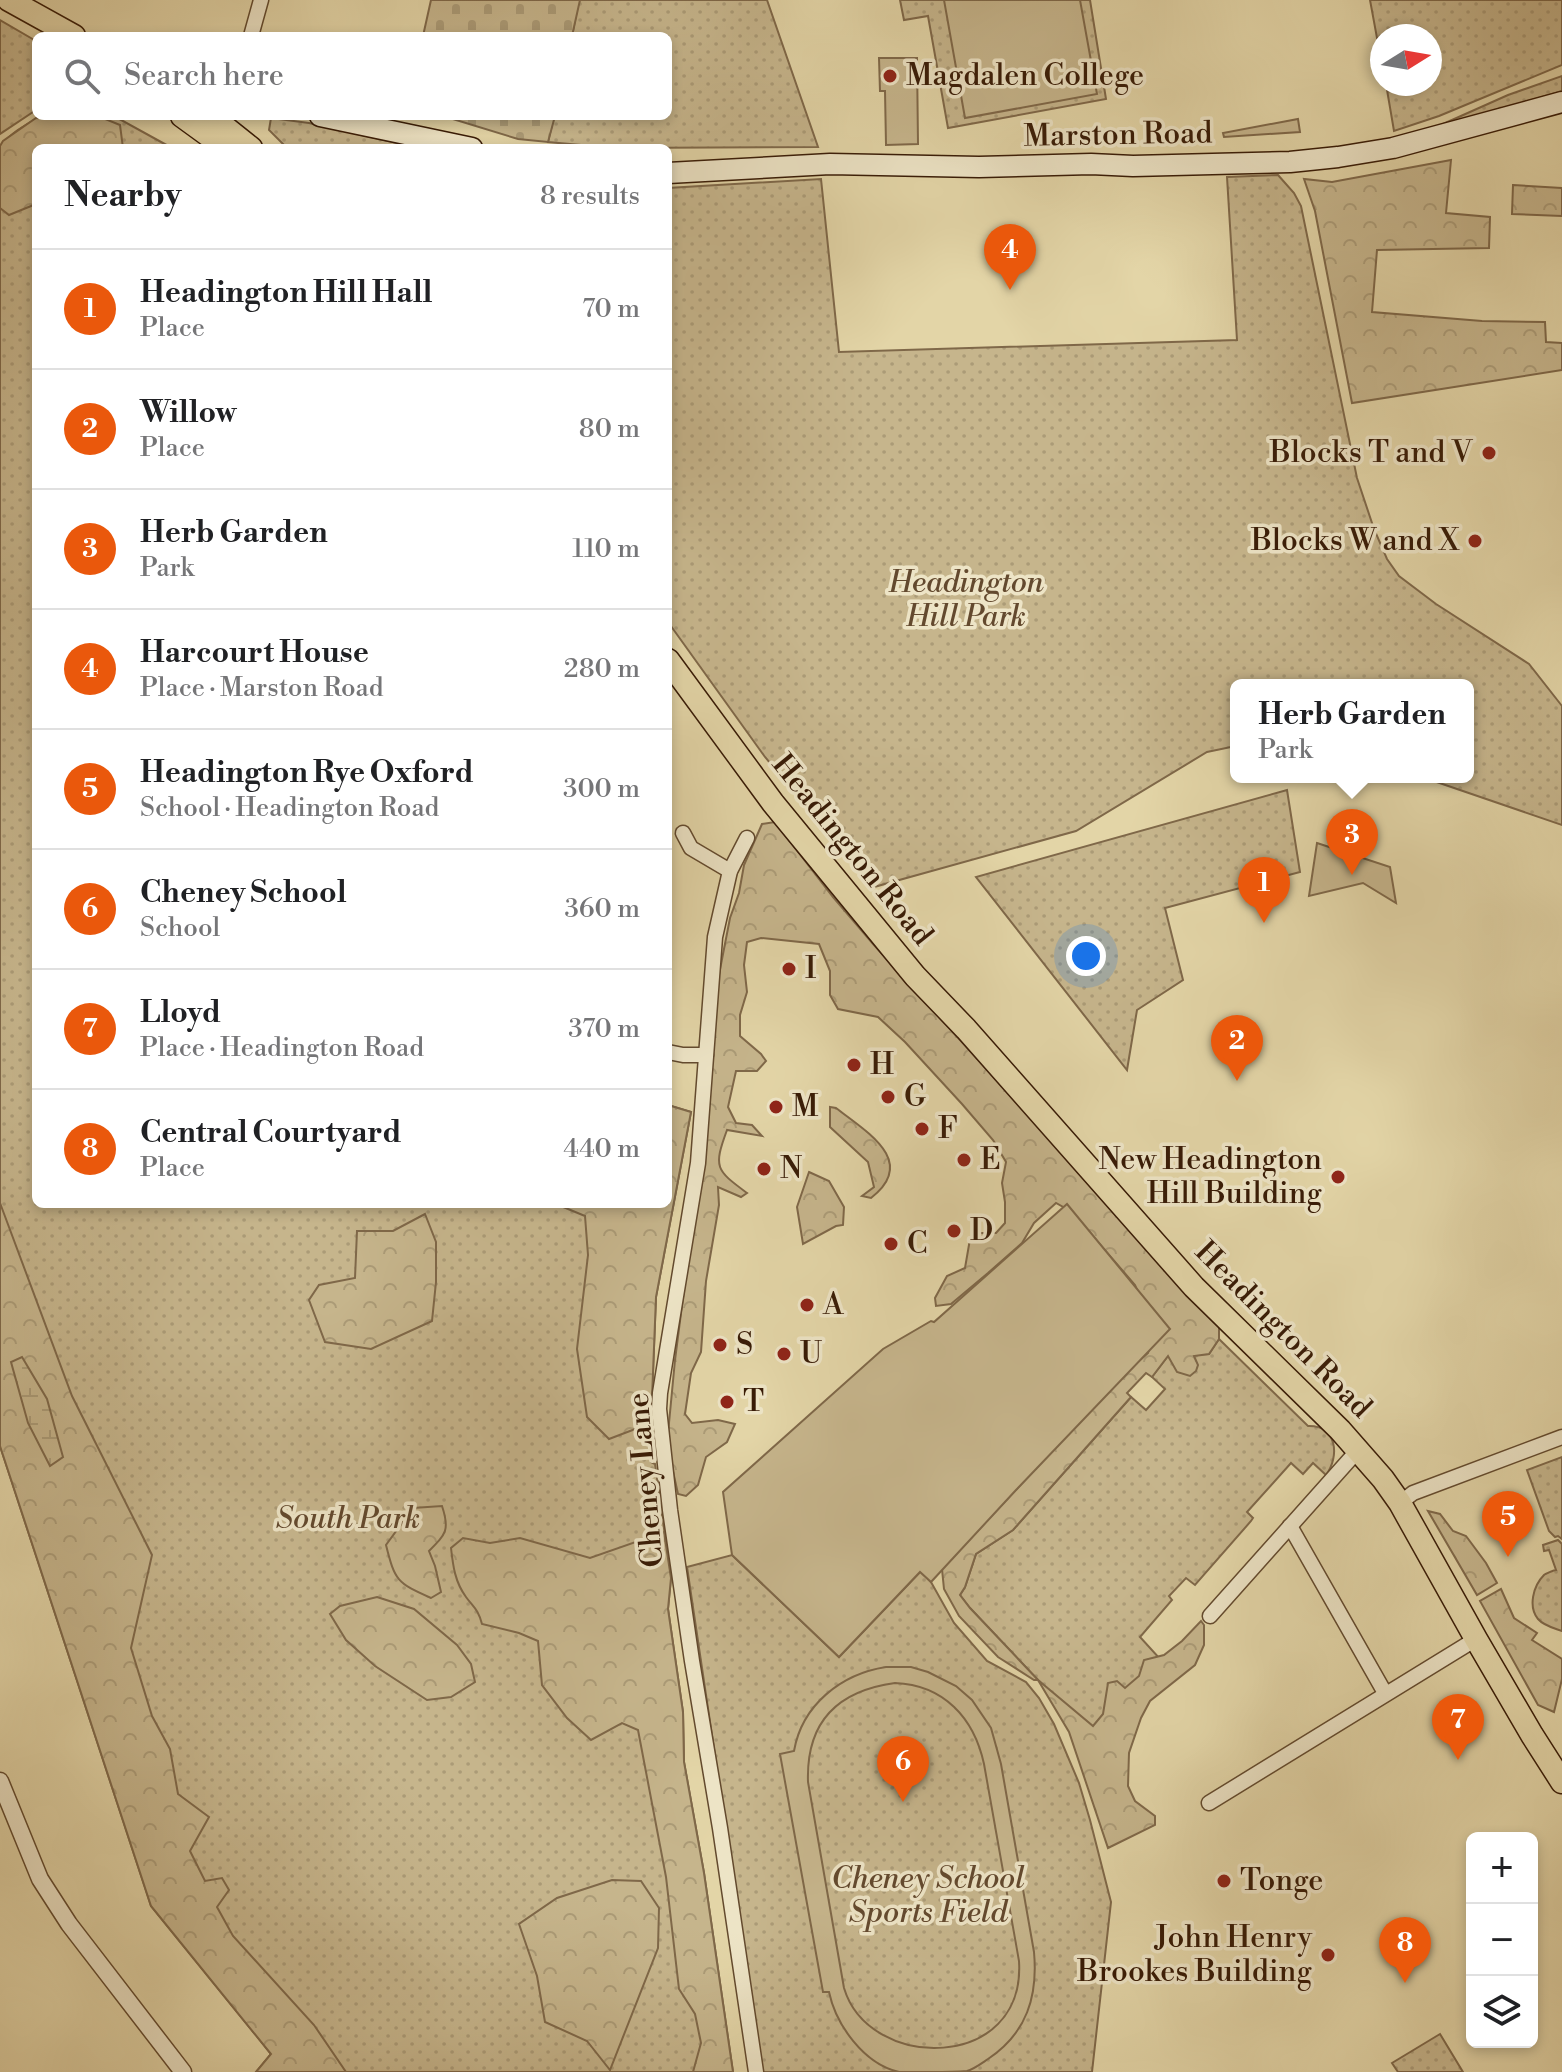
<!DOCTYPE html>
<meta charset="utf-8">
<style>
:root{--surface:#fff;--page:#f6f6f6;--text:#202124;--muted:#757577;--line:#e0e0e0;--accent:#ea580c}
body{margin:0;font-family:"Libre Bodoni",serif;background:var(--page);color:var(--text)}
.controls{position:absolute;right:24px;bottom:24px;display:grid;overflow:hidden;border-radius:12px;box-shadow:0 4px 12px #0003}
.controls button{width:72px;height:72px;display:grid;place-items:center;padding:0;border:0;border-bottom:2px solid var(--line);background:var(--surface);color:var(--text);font:40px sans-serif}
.compass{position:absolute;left:1370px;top:24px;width:72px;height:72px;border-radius:50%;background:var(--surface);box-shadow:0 4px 12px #0003;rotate:79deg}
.you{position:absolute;left:1086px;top:956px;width:28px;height:28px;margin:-20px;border:6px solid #fff;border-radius:50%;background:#1a73e8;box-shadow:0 0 0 12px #1a73e833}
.badge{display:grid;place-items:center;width:52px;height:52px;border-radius:50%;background:var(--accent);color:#fff;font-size:26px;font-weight:700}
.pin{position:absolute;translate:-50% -66px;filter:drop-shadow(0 2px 4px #0008)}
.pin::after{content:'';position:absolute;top:42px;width:28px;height:24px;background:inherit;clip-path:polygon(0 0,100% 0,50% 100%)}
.popup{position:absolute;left:1230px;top:679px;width:244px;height:104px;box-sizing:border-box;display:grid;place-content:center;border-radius:12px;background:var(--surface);filter:drop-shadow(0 2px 6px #0005);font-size:26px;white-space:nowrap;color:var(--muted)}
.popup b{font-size:30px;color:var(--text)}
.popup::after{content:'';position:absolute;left:50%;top:100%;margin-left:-16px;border:16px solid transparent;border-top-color:var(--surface)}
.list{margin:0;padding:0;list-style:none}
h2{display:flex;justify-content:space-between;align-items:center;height:104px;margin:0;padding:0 32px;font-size:34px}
h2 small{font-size:26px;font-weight:400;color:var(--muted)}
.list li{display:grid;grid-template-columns:52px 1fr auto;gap:24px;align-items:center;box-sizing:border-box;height:120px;padding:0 32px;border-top:2px solid var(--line)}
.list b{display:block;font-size:30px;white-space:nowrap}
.list p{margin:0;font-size:26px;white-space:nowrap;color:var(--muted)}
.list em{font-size:26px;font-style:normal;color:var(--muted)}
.icon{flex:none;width:44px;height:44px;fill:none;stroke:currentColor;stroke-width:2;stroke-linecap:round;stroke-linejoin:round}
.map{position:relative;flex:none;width:1562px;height:2072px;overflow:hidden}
.search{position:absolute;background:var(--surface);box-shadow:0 4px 12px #0003;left:32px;top:32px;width:640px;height:88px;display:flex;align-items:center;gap:20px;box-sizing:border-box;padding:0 28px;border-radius:12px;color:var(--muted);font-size:30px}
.panel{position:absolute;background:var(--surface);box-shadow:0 4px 12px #0003;left:32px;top:144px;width:640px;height:1064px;border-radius:12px}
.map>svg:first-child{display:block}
</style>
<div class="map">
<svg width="1562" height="2072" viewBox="0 0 1562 2072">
<defs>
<pattern id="grass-dots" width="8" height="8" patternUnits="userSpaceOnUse" patternTransform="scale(2)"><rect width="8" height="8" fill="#c6b58c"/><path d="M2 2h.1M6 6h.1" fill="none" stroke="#ab9b77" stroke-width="1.8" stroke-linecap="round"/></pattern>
<pattern id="forest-crowns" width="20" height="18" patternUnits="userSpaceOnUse" patternTransform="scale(2)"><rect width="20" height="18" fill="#c6b58c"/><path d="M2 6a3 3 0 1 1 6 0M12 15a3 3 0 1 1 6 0" fill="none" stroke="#ab9b77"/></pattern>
<pattern id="wetland-marsh" width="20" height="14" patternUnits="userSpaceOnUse" patternTransform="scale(2)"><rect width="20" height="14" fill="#c6b58c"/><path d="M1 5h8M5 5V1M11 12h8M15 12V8" fill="none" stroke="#ab9b77"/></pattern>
<pattern id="cemetery-stones" width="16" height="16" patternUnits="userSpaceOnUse" patternTransform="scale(2)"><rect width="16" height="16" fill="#c6b58c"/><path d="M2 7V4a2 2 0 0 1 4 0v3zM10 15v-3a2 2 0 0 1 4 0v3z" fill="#ab9b77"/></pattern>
</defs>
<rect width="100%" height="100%" fill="#e3d5a7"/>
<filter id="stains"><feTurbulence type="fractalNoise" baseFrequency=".0025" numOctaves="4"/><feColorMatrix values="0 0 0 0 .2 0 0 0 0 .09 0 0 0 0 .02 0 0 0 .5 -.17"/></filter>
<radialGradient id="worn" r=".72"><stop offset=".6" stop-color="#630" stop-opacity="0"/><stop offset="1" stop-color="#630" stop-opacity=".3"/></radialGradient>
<g fill="url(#grass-dots)" stroke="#7f6849" stroke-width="2">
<path d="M579,0h188l51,147 -204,1 -66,-6 6,-26h114v-80h-96z"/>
<path d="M900,0h190l16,99 -158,29 -20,-112 -24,4z"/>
<path d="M1370,0h192v65l-123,51 -45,15 -8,-47h44v-48h-48v29z"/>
<path d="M0,20l36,21v69l-36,24z"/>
<path d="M1562,76v15l-137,41 83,-37z"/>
<path d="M41,116h73l58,32h-136v1056h632v-99l23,7 -35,185 -5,126 3,23 -4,5 1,11 4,2 16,114 -3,31 15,103 1,50 20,111 29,199h-477l15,-18 -120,-148 -151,-460v-1299c10,-14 27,-23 41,-31z"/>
<path d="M271,118l38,5 110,25h-132l-18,-18z"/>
<path d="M1278,175l16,18 7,13 56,272 17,51 13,30 12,17 37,28 93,60 33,42v119l-140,-48h46v-92h-232v61l-29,6 -131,79 -202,56 -109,-130 -97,-135v-434l153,-9 18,173 398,-12 -10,-163z"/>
<path d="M1287,790l13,82 -135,36 18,72 -46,30 -10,60 -151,-193z"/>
<path d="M1219,1339l89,87c29,-1 32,30 18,49l-13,-12 -10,11 -12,-11 -44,49 6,6 -2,3 -56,64 -9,-7 -17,18 3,4 -32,37 21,23 -67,75 -56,-55 -68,-72 -10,-13 5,-8 11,-33 37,-24 118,-133 15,13 19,-21 -13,-12 16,-21 41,-2z"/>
<path d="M1562,1457v82l-4,-3 -3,1 -6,-6 -22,-61z"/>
<path d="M1558,1540l4,4v87c-8,-3 -18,-5 -24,-12 -10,-12 -5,-33 6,-44 1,-1 10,-5 12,-5l-7,-20 -5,1 -1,-6z"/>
<path d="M732,1555l107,102 82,-86 10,11 23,41 33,38 39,21 13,16 15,26 25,59 11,37 21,82 -19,170h-330l-75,-505z"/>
<path d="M1440,2034l23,38h-65l-6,-9z"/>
</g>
<g fill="url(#forest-crowns)" stroke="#7f6849" stroke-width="2">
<path d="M55,116h43l22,9 3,23h-87v56l-27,11 -9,-7v-62l3,-5 33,-23z"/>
<path d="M1451,160l-5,53 44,4 -1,31 -112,2 -5,62 110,9 63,1 1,20 16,1v27l-210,33 -37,-192 -11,-32 28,3z"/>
<path d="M1513,185l49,3v28l-50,-2z"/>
<path d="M775,822l58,75 41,48 345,381v13l-10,15 -15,2 4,9 -2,6 -6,5 -13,-4 -9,-16 -16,21 -6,-4 -19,20 4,4 -118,133 -37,24 -11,33 -5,8 10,13 68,72 55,46 10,-12 5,-31 9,-2 8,7 14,-12 5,-16 20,-5 18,-14 19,-20 3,4v20l-9,20 -45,36 -9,17 -12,35 -1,33 7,15 20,15v9l-47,23 -39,-116 -31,-52h-4l-36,-23 -39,-41 -15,-27 -2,-20 181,-194 25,-22 6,-21 -9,-24 -10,-23 -63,-73 -16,-9 -22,20 -12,20 -34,30 -37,31 -15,2 -1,-8 12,-22 18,-8 5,-29 6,-6h20l9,-10v-21l-3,-19 4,-21 -13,-22 -31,-36 -57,-62 -27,-25 -40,-8 -8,-14v-24l-11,-27 -58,-6 -14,4 -3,23 3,27 -7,23v21l21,18 5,7 -9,10h-21l-8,36 8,16 16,2 10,11 -35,-6c-14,38 -11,40 20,63l-6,4 -23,-10 1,18 -13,76 -5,71 -10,21 -6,41 7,9 26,-3 17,4 -8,18 -21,15 -8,28 -12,11 -8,-2 -11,-50 8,-84 15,-117 26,-253 14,-72 9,-25 5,-28 18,-41z"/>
<path d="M668,1105l23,7 -35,185 -5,126 -42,16 -22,-22 -10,-68 11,-94 -3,-39 -29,-12h112z"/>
<path d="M830,1107l6,1c29,23 83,53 35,90l-9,-2 12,-9 -6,-25 -38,-35z"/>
<path d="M809,1172l20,9 15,26 -1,18 -7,1 -33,18 -6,-37z"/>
<path d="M0,1203l72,193 80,159 -21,93 21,68 18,33 8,45 31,23 -19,34 15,30 17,-3 7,12 -12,17 16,29 81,89 32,47h-90l15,-18 -120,-148 -151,-460z"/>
<path d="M425,1214l11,28v40l-4,39 -61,28 -46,-7 -16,-42 10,-15 36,-7 2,-47h36z"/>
<path d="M442,1506c8,24 4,28 -13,45l6,15 6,26 -10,6c-34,-15 -36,-17 -45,-53l27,-37z"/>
<path d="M1428,1511l12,3 13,17 13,5 20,27 11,20 -20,12z"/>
<path d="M664,1532l7,46 -3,31 15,103 1,50 20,111 29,199h-40l8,-29 -6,-29 -16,-25 -13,-112 -28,-147 -16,-7 -31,17 -24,-22 -25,-33 -4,-44 -19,-8 -37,-9c-4,-15 -8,-16 -16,-27 -11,-15 -13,-31 -15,-49l12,-10 27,5 30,-5 70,20z"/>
<path d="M1501,1589l13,29 23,15 -5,7 30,19v20l-8,33 -16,-7 -58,-104z"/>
<path d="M377,1597l37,12 43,36 14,19 4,18 -24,15 -24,3 -52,-34 -29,-26 -16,-26 10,-8z"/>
<path d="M612,1880l29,1 18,27 -1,40 -48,122 -23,-29 -42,-19 -8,-46 -18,-52 38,-26z"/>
</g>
<path fill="url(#wetland-marsh)" stroke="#7f6849" stroke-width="2" d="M22,1357l25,42 16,58 -13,9 -22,-43 -17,-61z"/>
<g fill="url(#cemetery-stones)" stroke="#7f6849" stroke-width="2">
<path d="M431,0h149l-8,36h-149z"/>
<path d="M443,116h112l-7,26 -30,-3z"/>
</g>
<g fill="#c6b58c" stroke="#7f6849" stroke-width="2" fill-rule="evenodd">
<path d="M944,0h136l17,94 -132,24z"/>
<path d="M879,58h38l1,86 -32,1 -1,-54h-5z"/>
<path d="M1298,119l2,13 -76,5 -1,-4z"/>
<path d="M1317,843l73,24 6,36 -33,-20 -54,13z"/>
<path d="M1067,1204l103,125 -154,161 -85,92 -11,-10 -81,85 -107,-102 -9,-63 160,-143 48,-28 3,1z"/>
<path d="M886,1667h25l17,5 28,14 16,14 19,28 10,36 33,188c4,44 -7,81 -46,107 -6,4 -14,10 -21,12 -11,1 -26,1 -37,1 -10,0 -22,0 -31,0 -35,-8 -63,-47 -70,-80h-6l-43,-238 14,-3c8,-46 47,-77 92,-84zM895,1683c49,2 79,35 89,81l35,197c7,111 -150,111 -175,27l-36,-206c-2,-59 28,-91 87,-99z"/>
</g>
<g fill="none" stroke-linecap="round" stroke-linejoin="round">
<g stroke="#634a2e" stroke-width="17">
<g id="minor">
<path d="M251,36l10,-36"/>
<path d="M683,833l8,15 39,23"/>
<path d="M747,838l-17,33 -15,66 -17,226 -38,230 -1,16 11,101 22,151 28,167 36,244"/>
<path d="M668,1052l15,3h23"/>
<path d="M1400,1503l13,-10 149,-56"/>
<path d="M1290,1526l95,167"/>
<path d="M1210,1616l149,-167"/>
<path d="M1209,1803l267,-164"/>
</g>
</g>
<g stroke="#634a2e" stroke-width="19">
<path id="tertiary" d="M0,1781l40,98 29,45 114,148"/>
</g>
<g stroke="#381b06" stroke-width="23">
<g id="secondary">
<path d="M320,116l152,32"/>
<path d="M668,173l162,-9 149,3 112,-3 42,2 157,-4 48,-5 55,-9 169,-46"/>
</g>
</g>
<g stroke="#381b06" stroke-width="25">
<g id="primary">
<path d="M9,0l65,36"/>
<path d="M182,116l44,32"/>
<path d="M211,116l40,32"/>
<path d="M668,660l105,143 142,173 51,53 228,258 146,143 43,49 17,24 76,136 56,96 30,47"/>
</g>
</g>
<use href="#minor" stroke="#ede4c6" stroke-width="14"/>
<use href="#tertiary" stroke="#ede4c6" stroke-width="16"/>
<use href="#secondary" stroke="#ede4c6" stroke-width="20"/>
<use href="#primary" stroke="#e3d5a7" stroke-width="22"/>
</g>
<g fill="#8f2418" stroke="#ede4c6" stroke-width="3">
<circle cx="890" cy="76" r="8"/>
<circle cx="1489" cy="453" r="8"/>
<circle cx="1475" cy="541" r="8"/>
<circle cx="789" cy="969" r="8"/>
<circle cx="854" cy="1065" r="8"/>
<circle cx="888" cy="1097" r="8"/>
<circle cx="776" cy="1107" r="8"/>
<circle cx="922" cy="1129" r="8"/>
<circle cx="964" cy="1160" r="8"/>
<circle cx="764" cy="1169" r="8"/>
<circle cx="1338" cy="1177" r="8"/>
<circle cx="954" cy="1231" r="8"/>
<circle cx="891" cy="1244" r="8"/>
<circle cx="807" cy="1305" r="8"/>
<circle cx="720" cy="1345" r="8"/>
<circle cx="784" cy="1354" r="8"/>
<circle cx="727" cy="1402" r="8"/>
<circle cx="1224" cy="1881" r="8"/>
<circle cx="1328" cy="1955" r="8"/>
</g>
<g text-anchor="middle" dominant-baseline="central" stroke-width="7" stroke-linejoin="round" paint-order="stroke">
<g font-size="30" fill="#381b06" stroke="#ede4c6" text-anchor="start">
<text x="906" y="76">Magdalen College</text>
<text x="1473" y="453" text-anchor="end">Blocks T and V</text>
<text x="1459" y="541" text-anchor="end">Blocks W and X</text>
<text x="805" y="969">I</text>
<text x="870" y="1065">H</text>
<text x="904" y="1097">G</text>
<text x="792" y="1107">M</text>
<text x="938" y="1129">F</text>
<text x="980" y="1160">E</text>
<text x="1322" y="1160" text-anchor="end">New Headington<tspan x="1322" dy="34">Hill Building</tspan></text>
<text x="780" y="1169">N</text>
<text x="970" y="1231">D</text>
<text x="907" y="1244">C</text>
<text x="823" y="1305">A</text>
<text x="736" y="1345">S</text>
<text x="800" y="1354">U</text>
<text x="743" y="1402">T</text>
<text x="1240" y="1881">Tonge</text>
<text x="1312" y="1938" text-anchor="end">John Henry<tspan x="1312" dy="34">Brookes Building</tspan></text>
</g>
<g font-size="30" fill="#381b06" stroke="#ede4c6">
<text transform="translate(1118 135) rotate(-1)">Marston Road</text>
<text transform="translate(852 850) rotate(51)">Headington Road</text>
<text transform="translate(1283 1330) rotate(45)">Headington Road</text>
<text transform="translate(646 1480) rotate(-95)">Cheney Lane</text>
</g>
<g font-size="30" font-style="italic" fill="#63492e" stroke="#ede4c6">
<text x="966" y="583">Headington<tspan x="966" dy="34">Hill Park</tspan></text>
<text x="348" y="1519">South Park</text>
<text x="928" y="1879">Cheney School<tspan x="928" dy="34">Sports Field</tspan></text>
</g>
</g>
<rect width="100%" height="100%" filter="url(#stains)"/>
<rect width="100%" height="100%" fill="url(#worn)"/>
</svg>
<div class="controls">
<button>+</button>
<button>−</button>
<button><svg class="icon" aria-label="layers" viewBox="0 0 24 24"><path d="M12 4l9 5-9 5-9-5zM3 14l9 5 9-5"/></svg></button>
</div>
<svg class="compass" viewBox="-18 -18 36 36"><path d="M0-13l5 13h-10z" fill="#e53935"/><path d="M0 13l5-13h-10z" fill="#757577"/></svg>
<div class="you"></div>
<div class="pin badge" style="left:1264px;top:923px">1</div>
<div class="pin badge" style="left:1237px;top:1081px">2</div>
<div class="pin badge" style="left:1352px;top:875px">3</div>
<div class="popup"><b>Herb Garden</b>Park</div>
<div class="pin badge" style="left:1010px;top:290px">4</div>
<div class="pin badge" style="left:1508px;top:1557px">5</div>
<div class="pin badge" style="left:903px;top:1802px">6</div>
<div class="pin badge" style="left:1458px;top:1760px">7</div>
<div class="pin badge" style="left:1405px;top:1983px">8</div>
<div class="search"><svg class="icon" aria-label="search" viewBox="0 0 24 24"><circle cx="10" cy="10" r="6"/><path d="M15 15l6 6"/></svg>Search here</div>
<section class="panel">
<h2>Nearby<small>8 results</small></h2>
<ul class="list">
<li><span class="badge">1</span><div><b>Headington Hill Hall</b><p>Place</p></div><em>70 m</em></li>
<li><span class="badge">2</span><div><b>Willow</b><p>Place</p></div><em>80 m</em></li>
<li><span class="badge">3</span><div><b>Herb Garden</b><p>Park</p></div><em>110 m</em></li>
<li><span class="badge">4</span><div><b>Harcourt House</b><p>Place · Marston Road</p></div><em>280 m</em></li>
<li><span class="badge">5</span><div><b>Headington Rye Oxford</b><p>School · Headington Road</p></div><em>300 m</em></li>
<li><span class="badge">6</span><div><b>Cheney School</b><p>School</p></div><em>360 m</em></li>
<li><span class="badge">7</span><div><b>Lloyd</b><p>Place · Headington Road</p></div><em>370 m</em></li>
<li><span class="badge">8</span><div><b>Central Courtyard</b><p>Place</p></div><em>440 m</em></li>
</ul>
</section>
</div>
